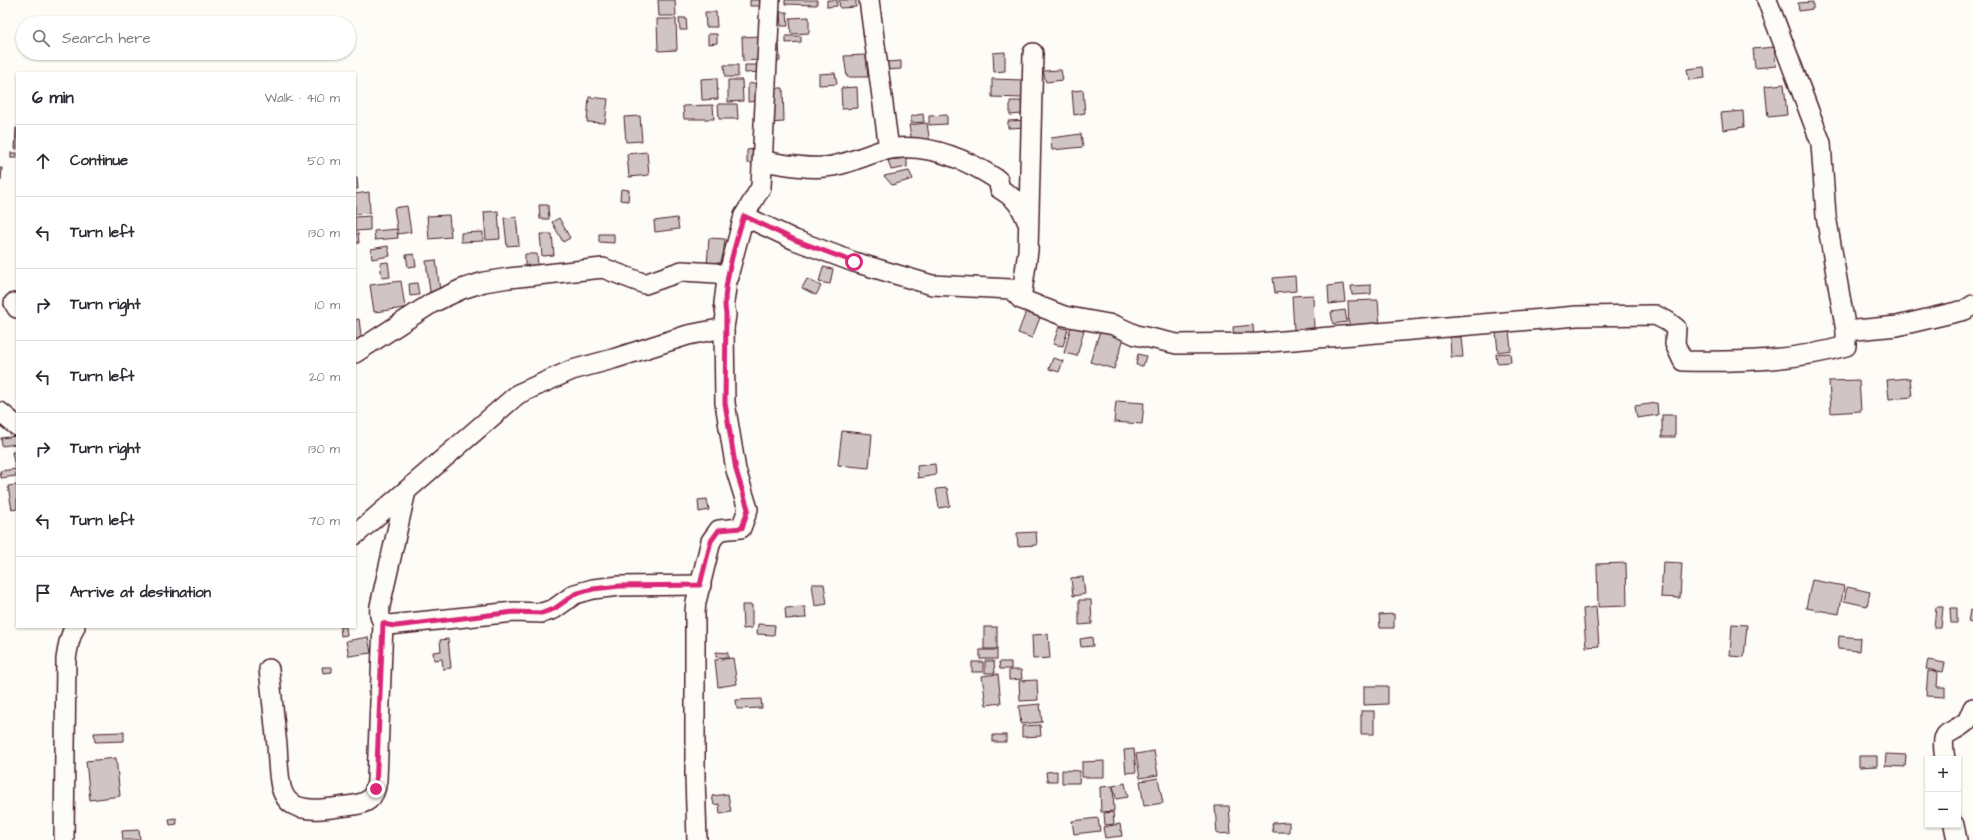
<!DOCTYPE html>
<meta charset="utf-8">
<style>
:root{--surface:#fff;--page:#f2f2f3;--text:#2b2b33;--muted:#7c7c81;--line:#e1e1e2}
body{margin:0;font-family:"Architects Daughter",sans-serif;background:var(--page);color:var(--text)}
.controls{position:absolute;right:12px;bottom:12px;display:grid;overflow:hidden;border-radius:0px;box-shadow:0 1px 3px #0004}
.controls button{width:36px;height:36px;display:grid;place-items:center;padding:0;border:0;border-bottom:1px solid var(--line);background:var(--surface);color:var(--text);font:20px sans-serif}
.stop{position:absolute;width:12px;height:12px;margin:-9px;border:3px solid #db2777;border-radius:50%;background:#fff}
.stop.end{background:#db2777;border-color:#fff;box-shadow:0 1px 4px #0008}
.list{margin:0;padding:0;list-style:none}
h2{display:flex;justify-content:space-between;align-items:center;height:52px;margin:0;padding:0 16px;font-size:17px}
h2 small{font-size:13px;font-weight:400;color:var(--muted)}
.list li{display:grid;grid-template-columns:26px 1fr auto;gap:12px;align-items:center;box-sizing:border-box;height:72px;padding:0 16px;border-top:1px solid var(--line)}
.list b{display:block;font-size:15px;white-space:nowrap}
.list em{font-size:13px;font-style:normal;color:var(--muted)}
.icon{flex:none;width:22px;height:22px;fill:none;stroke:currentColor;stroke-width:2;stroke-linecap:round;stroke-linejoin:round}
.map{position:relative;flex:none;width:1973px;height:840px;overflow:hidden}
.search{position:absolute;background:var(--surface);box-shadow:0 1px 3px #0004;left:16px;top:16px;width:340px;height:44px;display:flex;align-items:center;gap:10px;box-sizing:border-box;padding:0 14px;border-radius:22px;color:var(--muted);font-size:15px}
.panel{position:absolute;background:var(--surface);box-shadow:0 1px 3px #0004;left:16px;top:72px;width:340px;height:556px;border-radius:0px}
.map>svg:first-child{display:block}
</style>
<div class="map">
<svg width="1973" height="840" viewBox="0 0 1973 840">
<rect width="100%" height="100%" fill="#fdfcf7"/>
<filter id="ink" filterUnits="userSpaceOnUse"><feTurbulence type="fractalNoise" baseFrequency=".025" numOctaves="2"/><feDisplacementMap in="SourceGraphic" scale="8" xChannelSelector="R" yChannelSelector="G"/><feConvolveMatrix kernelMatrix="1 2 1 2 8 2 1 2 1" color-interpolation-filters="sRGB"/></filter>
<g filter="url(#ink)">
<g fill="#d0c5c4" stroke="#4a1f2b">
<path d="M658,0h17l1,16h-17z"/>
<path d="M750,0h11l1,6h-12z"/>
<path d="M785,0h32v5l-32,-1z"/>
<path d="M827,0h10v6l-10,1z"/>
<path d="M839,0h17v7l-16,1z"/>
<path d="M1813,2v7l-14,2 -1,-8z"/>
<path d="M705,12h11l1,15h-11z"/>
<path d="M780,12h7l1,14h-7z"/>
<path d="M809,17v16l-18,1 -1,-16z"/>
<path d="M679,18h7l1,12h-7z"/>
<path d="M657,19h19l1,31 -19,1z"/>
<path d="M708,34h9v9l-9,1z"/>
<path d="M761,36l1,24 -19,1 -1,-24z"/>
<path d="M786,36h15v6l-15,1z"/>
<path d="M767,42h12l1,19h-13z"/>
<path d="M1774,47l2,19 -21,2 -2,-19z"/>
<path d="M1005,52v19l-11,1 -1,-19z"/>
<path d="M866,55l2,22h-21l-3,-21z"/>
<path d="M901,61v8l-15,1v-8z"/>
<path d="M724,65h14v12h-13z"/>
<path d="M745,65h14l1,7 -15,1z"/>
<path d="M1704,67l1,11 -16,2 -2,-11z"/>
<path d="M1061,70l2,10 -17,2 -3,-11z"/>
<path d="M835,73l2,11 -18,1v-11z"/>
<path d="M717,78l1,21 -16,1 -1,-21z"/>
<path d="M992,79l32,1 -1,18 -31,-1z"/>
<path d="M728,80h14l1,21 -15,1z"/>
<path d="M756,83l1,18 -9,1v-18z"/>
<path d="M1784,84l3,31 -19,2 -3,-31z"/>
<path d="M857,87l1,21 -16,1 -1,-21z"/>
<path d="M769,88h14l1,34 -14,1z"/>
<path d="M1083,90l2,23 -11,2 -2,-24z"/>
<path d="M589,97l19,2 -3,24 -18,-1z"/>
<path d="M1010,101h11l1,13 -12,1z"/>
<path d="M718,104h19l1,15h-19z"/>
<path d="M713,105l1,14h-30l-1,-13z"/>
<path d="M1743,111l1,16 -21,3 -2,-17z"/>
<path d="M923,114l1,8 -13,1v-7z"/>
<path d="M947,115v9l-18,1v-9z"/>
<path d="M640,116l2,25 -16,1 -2,-25z"/>
<path d="M1028,120l1,7 -21,1v-7z"/>
<path d="M927,123l3,21 -17,3 -4,-22z"/>
<path d="M16,128h1v21h-2z"/>
<path d="M1081,134l2,13 -31,3 -1,-12z"/>
<path d="M755,149v14h-8v-13z"/>
<path d="M647,152l2,23 -20,2 -2,-23z"/>
<rect x="11" y="153" width="6" height="5"/>
<path d="M907,158v9l-16,3 -3,-10z"/>
<path d="M0,168h2l-1,12 -1,-1z"/>
<path d="M909,171l4,8 -21,6 -8,-9z"/>
<path d="M355,178h2l1,11h-3z"/>
<path d="M621,189l8,1 -1,11 -8,-1z"/>
<path d="M369,192l1,21 -15,1v-20z"/>
<path d="M539,205h9l1,14h-9z"/>
<path d="M407,206l4,26 -13,2 -4,-26z"/>
<path d="M498,211l2,28 -14,1 -2,-28z"/>
<path d="M449,215l2,22 -22,2 -2,-23z"/>
<path d="M370,216v14l-15,1v-14z"/>
<path d="M516,217l3,28 -12,1 -3,-28z"/>
<path d="M559,218l11,20 -7,4 -11,-20z"/>
<path d="M677,218l2,11 -24,3 -1,-11z"/>
<path d="M397,229l1,9 -23,2 -1,-9z"/>
<path d="M483,232v9l-22,1v-9z"/>
<path d="M358,233l1,10h-4v-9z"/>
<path d="M540,234h12l2,21 -12,1z"/>
<path d="M599,234h15v9l-15,-1z"/>
<path d="M709,238l16,1 -3,28 -15,-1z"/>
<path d="M388,246l2,10 -18,3 -1,-10z"/>
<path d="M414,254l2,12 -8,1 -2,-12z"/>
<path d="M525,254h12l1,12 -13,1z"/>
<path d="M436,260l4,31 -10,1 -4,-31z"/>
<path d="M388,262l2,15 -8,1 -2,-15z"/>
<path d="M823,267l10,2 -3,15 -11,-2z"/>
<path d="M1295,276l1,15 -21,2 -2,-15z"/>
<path d="M807,279l14,7 -5,9 -14,-7z"/>
<path d="M401,281l4,27 -31,4 -4,-27z"/>
<path d="M417,283l2,12 -9,1 -1,-12z"/>
<path d="M1343,284l2,18 -16,2 -1,-18z"/>
<path d="M1371,285v9l-19,1 -1,-9z"/>
<path d="M1313,295l1,34 -20,1 -2,-34z"/>
<path d="M1378,300l2,28 -31,1 -1,-28z"/>
<path d="M1027,309l14,6 -9,23 -14,-5z"/>
<path d="M1345,310l2,12 -14,2 -2,-12z"/>
<path d="M359,319l3,24 -7,1v-24z"/>
<path d="M1253,325l1,13 -20,2 -1,-13z"/>
<path d="M1071,326l13,4 -7,26 -13,-3z"/>
<path d="M1059,327l9,2 -5,17 -10,-2z"/>
<path d="M1101,328l24,7 -11,34 -24,-7z"/>
<path d="M1509,330l2,20 -13,2 -2,-20z"/>
<path d="M1450,337h11l2,20h-12z"/>
<path d="M1510,353l1,9 -14,1 -1,-9z"/>
<path d="M1138,354l8,2 -3,10 -7,-1z"/>
<path d="M1053,358l10,3 -4,11 -10,-3z"/>
<path d="M1910,378l2,19 -23,2 -2,-19z"/>
<path d="M1859,380l2,31 -30,2 -2,-32z"/>
<path d="M1116,401l28,2 -2,21 -28,-2z"/>
<path d="M1657,403l1,12 -21,3 -2,-12z"/>
<rect x="1662" y="415" width="13" height="22"/>
<path d="M842,431l30,3 -3,34 -31,-3z"/>
<path d="M17,436v8l-15,2 -1,-8z"/>
<path d="M12,452h5v15h-2z"/>
<path d="M935,464l1,11 -18,3 -1,-12z"/>
<path d="M16,469v7l-15,2 -1,-7z"/>
<path d="M17,485v24l-5,1 -4,-24z"/>
<path d="M947,488l3,18 -11,2 -3,-19z"/>
<path d="M707,499l2,11 -10,2 -1,-12z"/>
<path d="M1036,532l1,13 -19,1 -1,-13z"/>
<path d="M1663,562l19,1 -2,35 -19,-1z"/>
<path d="M1626,563l1,43 -29,1 -1,-43z"/>
<path d="M1083,577l2,17 -12,2 -2,-18z"/>
<path d="M1812,580l32,6 -5,28 -33,-6z"/>
<path d="M812,584h12l3,20 -12,2z"/>
<path d="M1847,587l23,5 -3,14 -23,-5z"/>
<path d="M1079,600h12l1,24 -13,1z"/>
<path d="M742,605h10v23l-9,1z"/>
<path d="M805,607l1,11 -20,1 -1,-11z"/>
<path d="M1596,607l3,39 -13,1 -3,-38z"/>
<path d="M1936,607h7l-2,21h-7z"/>
<path d="M1950,608h7v15h-6z"/>
<path d="M1970,610l3,1v12l-5,-1z"/>
<path d="M1394,614v14h-14l-1,-13z"/>
<path d="M758,624l17,1 -1,10 -17,-1z"/>
<path d="M1732,624l15,1 -3,32 -14,-1z"/>
<path d="M340,627h6l1,8 -6,1z"/>
<rect x="984" y="627" width="13" height="22"/>
<path d="M1048,634l2,24 -17,1 -1,-24z"/>
<path d="M1839,636l21,2 -1,13 -21,-2z"/>
<path d="M368,637l3,16 -22,3 -3,-15z"/>
<path d="M1092,637l1,9 -12,1 -1,-8z"/>
<path d="M448,639l3,29 -8,1 -1,-10 -8,1 -1,-8 8,-1 -1,-11z"/>
<rect x="980" y="650" width="17" height="9"/>
<path d="M716,652l12,1v5l-12,-1z"/>
<path d="M733,658l4,26 -19,3 -3,-27z"/>
<path d="M1928,660l17,3 -2,9 -17,-3z"/>
<path d="M985,661h9l1,12h-10z"/>
<rect x="972" y="662" width="11" height="10"/>
<path d="M999,662h12v7h-11z"/>
<path d="M322,667h10v5l-9,1z"/>
<path d="M1009,670h12l1,9 -13,1z"/>
<path d="M1928,671l10,1 -1,15h8v10l-19,-1z"/>
<path d="M998,674l3,29 -15,2 -4,-29z"/>
<path d="M1037,680l1,20 -18,1 -1,-20z"/>
<path d="M1364,686h24v18l-24,1z"/>
<path d="M373,689l3,11 -6,1 -2,-10z"/>
<path d="M761,699l1,9 -25,1 -1,-9z"/>
<path d="M1040,704l2,18 -21,2 -2,-18z"/>
<rect x="1361" y="711" width="13" height="23"/>
<path d="M1040,725l1,11 -19,1v-11z"/>
<path d="M124,732v9l-29,1 -1,-9z"/>
<rect x="993" y="735" width="13" height="7"/>
<path d="M1134,749l2,23 -10,1 -2,-23z"/>
<path d="M1154,751l4,24 -18,3 -4,-24z"/>
<path d="M1886,754l20,1 -1,12 -20,-1z"/>
<path d="M1859,756h18v10l-18,1z"/>
<path d="M116,758l4,38 -30,4 -4,-39z"/>
<path d="M1104,761v16h-22v-15z"/>
<path d="M1062,770l18,1 -1,12h-17z"/>
<path d="M1057,771v10h-10l-1,-9z"/>
<path d="M1158,778l5,25 -19,3 -4,-25z"/>
<path d="M1125,783l3,14 -12,2 -3,-13z"/>
<path d="M1113,786l1,25 -13,1 -1,-25z"/>
<path d="M728,794l3,18 -11,2 -1,-10 -5,1 -2,-9z"/>
<path d="M1215,806h14l2,27 -14,1z"/>
<path d="M1113,812l1,12 -9,1 -1,-12z"/>
<path d="M176,818l1,6 -7,1 -1,-6z"/>
<path d="M1098,818l2,13 -26,3 -2,-13z"/>
<path d="M1289,822v10h-16l-1,-9z"/>
<path d="M1120,824l2,12 -17,2 -2,-11z"/>
<path d="M139,830l1,10h-17l-1,-9z"/>
</g>
<g fill="none" stroke-linecap="round" stroke-linejoin="round">
<g stroke="#4a1f2b" stroke-width="22">
<g id="street">
<path d="M869,0l20,149"/>
<path d="M1767,0l54,143 5,73 20,115"/>
<path d="M763,161c20,3 41,8 61,6 19,-1 37,-10 56,-16 42,-11 83,6 118,29l2,9c16,10 20,15 27,32"/>
<path d="M744,216l17,-29 9,-187"/>
<path d="M1021,299l7,-48 5,-198"/>
<path d="M14,303l3,5"/>
<path d="M355,353l77,-50 30,-14 22,-7 25,-4 94,-10 42,16 37,-13 34,2 13,4"/>
<path d="M0,412l17,14"/>
<path d="M406,491l-26,115c-1,9 -1,15 9,19l125,-13 28,1 12,-4 21,-15 18,-5 27,-3 81,-1"/>
<path d="M355,535l163,-141 54,-24 41,-11 75,-24 36,-7 2,-13 -2,-12 3,-23 17,-64 51,24 59,22 78,23 79,4 10,10 43,17 50,9 22,10 41,9 82,-1 318,-27 78,-1 12,6 9,7 -1,16 8,17c54,1 110,0 163,-15v-15l51,-5 68,-16 8,-5"/>
<path d="M269,669c3,26 5,51 8,76 1,14 1,29 4,42 2,8 7,16 15,19 15,6 35,2 51,0 20,-2 28,-6 30,-26l6,-157"/>
<path d="M1945,759c-5,-32 2,-21 21,-37 3,-3 5,-10 7,-14"/>
<path d="M1954,825l3,15"/>
<path d="M64,840l2,-181c2,-12 3,-22 9,-32"/>
<path d="M697,840l-2,-63v-165l1,-10 15,-61 8,-11 22,-2 7,-19 -12,-39 -11,-67 -1,-75"/>
</g>
</g>
<use href="#street" stroke="#fdfcf7" stroke-width="19"/>
</g>
</g>
<g fill="none" stroke-linecap="round" stroke-linejoin="round" filter="url(#ink)">
<path stroke="#db2777" stroke-width="5" d="M376,789l7,-166 5,2 8,1 118,-14 28,1 12,-4 21,-15 18,-5 27,-3 80,-1 11,-44 8,-11 23,-2 6,-19 -12,-39 -11,-67 1,-89c-5,-23 10,-74 18,-98l51,24 59,22"/>
</g>
</svg>
<div class="controls">
<button>+</button>
<button>−</button>
</div>
<div class="stop" style="left:854px;top:262px"></div>
<div class="stop end" style="left:376px;top:789px"></div>
<div class="search"><svg class="icon" aria-label="search" viewBox="0 0 24 24"><circle cx="10" cy="10" r="6"/><path d="M15 15l6 6"/></svg>Search here</div>
<section class="panel">
<h2>6 min<small>Walk · 410 m</small></h2>
<ul class="list">
<li><svg class="icon" aria-label="ahead" viewBox="0 0 24 24"><path d="M12 20V5M6 11l6-6 6 6"/></svg><div><b>Continue</b></div><em>50 m</em></li>
<li><svg class="icon" aria-label="left" viewBox="0 0 24 24"><path d="M17 20v-9H6M10 6l-5 5 5 5"/></svg><div><b>Turn left</b></div><em>130 m</em></li>
<li><svg class="icon" aria-label="right" viewBox="0 0 24 24"><path d="M7 20v-9h11M14 6l5 5-5 5"/></svg><div><b>Turn right</b></div><em>10 m</em></li>
<li><svg class="icon" aria-label="left" viewBox="0 0 24 24"><path d="M17 20v-9H6M10 6l-5 5 5 5"/></svg><div><b>Turn left</b></div><em>20 m</em></li>
<li><svg class="icon" aria-label="right" viewBox="0 0 24 24"><path d="M7 20v-9h11M14 6l5 5-5 5"/></svg><div><b>Turn right</b></div><em>130 m</em></li>
<li><svg class="icon" aria-label="left" viewBox="0 0 24 24"><path d="M17 20v-9H6M10 6l-5 5 5 5"/></svg><div><b>Turn left</b></div><em>70 m</em></li>
<li><svg class="icon" aria-label="arrive" viewBox="0 0 24 24"><path d="M6 21V4h12l-3 4 3 4H6"/></svg><div><b>Arrive at destination</b></div></li>
</ul>
</section>
</div>
